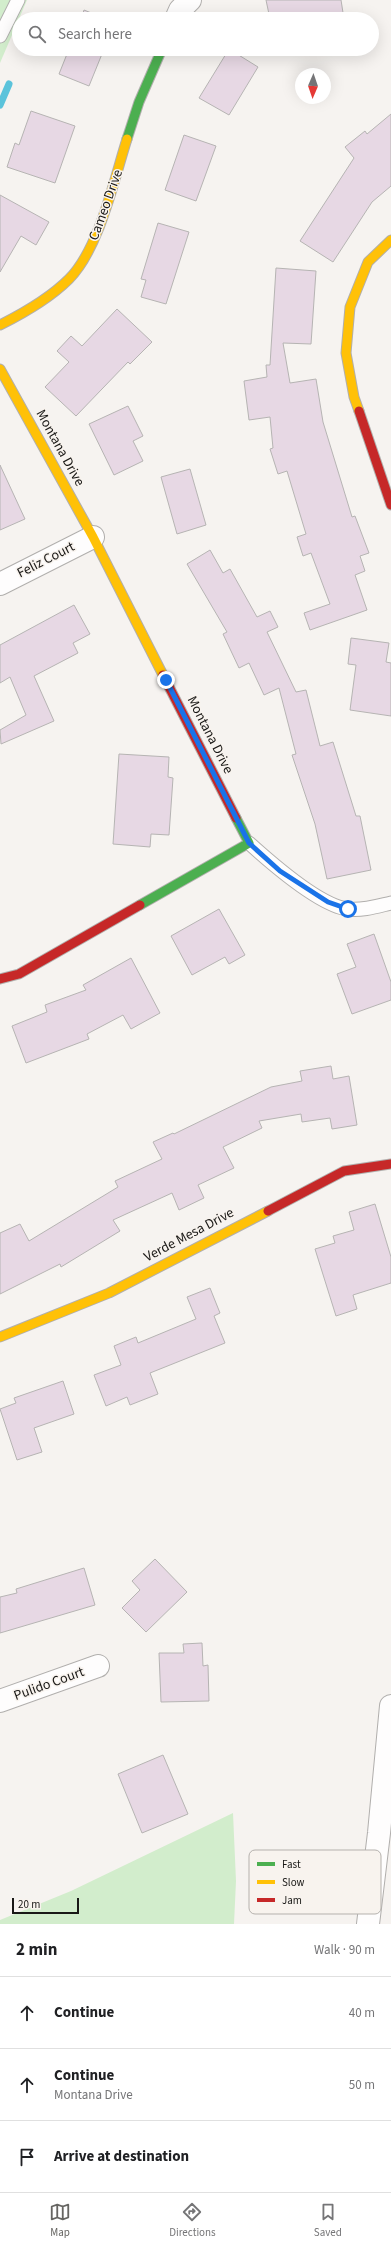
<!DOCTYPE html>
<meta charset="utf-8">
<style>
:root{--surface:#fff;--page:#f6f6f6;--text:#202124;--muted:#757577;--line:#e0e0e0;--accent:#666562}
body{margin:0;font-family:"Source Sans 3",sans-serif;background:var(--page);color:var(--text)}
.compass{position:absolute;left:295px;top:68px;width:36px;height:36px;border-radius:50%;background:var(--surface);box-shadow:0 4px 16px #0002;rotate:182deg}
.scale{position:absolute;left:12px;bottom:10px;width:67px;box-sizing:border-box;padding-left:4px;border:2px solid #191816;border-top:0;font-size:11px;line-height:14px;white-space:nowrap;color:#191816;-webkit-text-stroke:3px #f8f3ee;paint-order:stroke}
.stop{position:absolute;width:12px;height:12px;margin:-9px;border:3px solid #1a73e8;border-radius:50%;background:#fff}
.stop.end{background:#1a73e8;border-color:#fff;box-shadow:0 1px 4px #0008}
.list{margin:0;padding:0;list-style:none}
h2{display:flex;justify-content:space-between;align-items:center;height:52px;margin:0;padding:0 16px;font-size:17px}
h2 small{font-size:13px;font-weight:400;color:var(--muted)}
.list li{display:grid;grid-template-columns:26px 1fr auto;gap:12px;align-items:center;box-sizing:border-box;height:72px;padding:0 16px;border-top:1px solid var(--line)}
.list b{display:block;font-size:15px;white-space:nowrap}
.list p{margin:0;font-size:13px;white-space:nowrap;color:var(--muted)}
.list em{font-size:13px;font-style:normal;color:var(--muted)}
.icon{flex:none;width:22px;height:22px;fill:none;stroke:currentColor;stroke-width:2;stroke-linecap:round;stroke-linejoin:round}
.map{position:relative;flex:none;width:391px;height:1924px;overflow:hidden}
.search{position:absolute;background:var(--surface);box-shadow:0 4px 16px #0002;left:12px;right:12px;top:12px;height:44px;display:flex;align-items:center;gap:10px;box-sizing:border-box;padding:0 14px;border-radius:22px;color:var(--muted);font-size:15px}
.sheet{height:268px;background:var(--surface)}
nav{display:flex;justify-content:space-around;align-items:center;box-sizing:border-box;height:56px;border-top:1px solid var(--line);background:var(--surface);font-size:11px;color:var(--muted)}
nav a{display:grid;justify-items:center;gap:2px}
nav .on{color:var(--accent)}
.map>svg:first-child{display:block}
</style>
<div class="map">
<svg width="391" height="1924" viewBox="0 0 391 1924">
<rect width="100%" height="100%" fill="#f6f3f0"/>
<g fill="#d2edcc">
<path d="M0,0h27l-27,63z"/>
<path d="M233,1813l3,68 -2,43h-234v-4l71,-29z"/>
</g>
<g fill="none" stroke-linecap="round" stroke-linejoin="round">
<path stroke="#5bc3db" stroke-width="7" d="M0,105l9,-21"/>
</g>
<g fill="#e7d8e4" stroke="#b6b4b3">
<path d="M266,0h75l3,19h-74z"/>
<path d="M84,10l22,9h-25z"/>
<path d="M69,49h35l-15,37 -30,-12z"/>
<path d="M229,49l29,18 -29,48 -30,-17z"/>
<path d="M31,111l44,15 -20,57 -48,-16 8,-24 4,2z"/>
<path d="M391,114v72l-19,16 -39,60 -33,-21 54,-83 -9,-11 20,-16 2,3z"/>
<path d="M184,135l32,11 -20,55 -31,-11z"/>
<path d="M0,195l49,27 -13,23 -15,-9 -21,36z"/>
<path d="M158,223l31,9 -23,72 -25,-7 5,-17 -5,-1z"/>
<path d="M276,268l40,3 -5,73 -28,-1 7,40 26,-4 7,43 29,95 3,-1 14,37 -9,3 5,15 -10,4 12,35 -57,20 -6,-17 26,-9 -19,-51 -8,3 -6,-19 9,-3 -19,-63 -9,3 -8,-25 3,-1 -3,-31 -21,3 -5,-39 23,-4 -1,-12h4z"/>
<path d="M117,309l35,33 -22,22 -2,-2 -52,54 -31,-29 24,-25 -12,-11 14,-15 11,10z"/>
<path d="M128,406l15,30 -10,5 10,20 -29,14 -25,-51z"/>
<path d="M0,465l25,54 -25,11z"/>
<path d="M190,469l16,56 -29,9 -16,-57z"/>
<path d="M210,550l13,23 7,-4 27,48 13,-6 8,16 -11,5 29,60 10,-2 14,56 13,-4 23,74h4l11,54 -44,9 -12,-55 -23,-69 4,-1 -17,-66 -15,7 -15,-32 -10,5 -16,-34 4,-2 -40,-68z"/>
<path d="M74,605l16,29 -17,9 5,10 -44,23 20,45 -53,23 -1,-14 26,-15 -16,-38 -10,6v-38z"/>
<path d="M351,638l38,5 -3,19 5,1v53l-41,-6 6,-45 -8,-1z"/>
<path d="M119,754l50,3 -1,20 5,1 -4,57 -18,-1 -1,13 -37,-3z"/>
<path d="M219,909l26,46 -16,9 -4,-7 -33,18 -21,-39z"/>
<path d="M374,934l17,48v18l-39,14 -15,-40 19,-7 -9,-23z"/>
<path d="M131,958l29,55 -29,16 -8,-14 -36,19 2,5 -63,24 -14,-37 35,-14 -2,-7 41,-15 -3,-5z"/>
<path d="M331,1066l2,13 16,-3 8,49 -25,4 -2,-11 -28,4 -1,-8 -42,7 3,7 -39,19 11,21 -36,17 6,13 -25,12 -7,-17 -59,27 7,11 -59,36 -1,-3 -60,30v-61l20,-9 9,17 89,-54 -3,-6 47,-22 -9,-17 20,-9 1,1 97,-47 31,-6 -2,-10z"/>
<path d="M375,1204l16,53v26l-38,12 4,14 -21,7 -21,-67 20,-6 -2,-7 21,-6 -5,-18z"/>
<path d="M210,1288l10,25 -6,3 11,27 -75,30 8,21 -28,11 -3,-8 -21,9 -12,-31 27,-10 -7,-19 22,-9 2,6 58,-24 -9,-22z"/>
<path d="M63,1381l11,33 -40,14 8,24 -25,8 -17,-51 16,-6 -2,-5z"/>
<path d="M155,1559l32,33 -41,40 -24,-24 18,-18 -8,-9z"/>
<path d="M84,1568l11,37 -95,28v-36l17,-4 -1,-4z"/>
<path d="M202,1643l1,23 5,-1 1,36 -48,1 -2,-49h25l-1,-9z"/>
<path d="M163,1755l25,59 -46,19 -24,-59z"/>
</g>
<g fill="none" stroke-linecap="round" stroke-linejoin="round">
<g stroke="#b1afad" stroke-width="15">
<g id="lane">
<path d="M0,36l18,-36"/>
<path d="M249,843c21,19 71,63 99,66 14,2 30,-3 43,-6"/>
</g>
</g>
<g stroke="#b1afad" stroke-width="24">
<g id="street">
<path d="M176,19l4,-9 10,-10"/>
<path d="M0,584l93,-47"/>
<path d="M0,1701l98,-35"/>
<path d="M368,1924l11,-91 12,-127"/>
</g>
</g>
<g stroke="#b1afad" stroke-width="11">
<g id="fast">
<path d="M127,139l12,-37 23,-53"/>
<path d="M140,905l109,-62 -13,-25"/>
</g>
</g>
<g stroke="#b1afad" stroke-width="11">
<g id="slow">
<path d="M0,325c24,-12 49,-26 69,-46 30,-30 45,-99 58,-140"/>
<path d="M0,369l93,168 70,138"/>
<path d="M359,411l-5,-14 -8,-44 4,-46 18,-45 23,-22"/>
<path d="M0,1337l109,-44 159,-82"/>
</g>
</g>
<g stroke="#b1afad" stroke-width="11">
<g id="jam">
<path d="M359,411l32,94"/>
<path d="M163,675l73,143"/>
<path d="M0,979l19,-5 121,-69"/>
<path d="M268,1211l76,-40 47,-7"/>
</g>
</g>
<use href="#lane" stroke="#fefdfd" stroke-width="13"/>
<use href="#street" stroke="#fefdfd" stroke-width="22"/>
<use href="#fast" stroke="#4caf50" stroke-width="9"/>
<use href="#slow" stroke="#ffc107" stroke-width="9"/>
<use href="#jam" stroke="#c62828" stroke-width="9"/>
</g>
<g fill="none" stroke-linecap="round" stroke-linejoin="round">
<path stroke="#1a73e8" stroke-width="5" d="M166,680l83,163 31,28 48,31 20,7"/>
</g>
<g text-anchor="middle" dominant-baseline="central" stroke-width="3" stroke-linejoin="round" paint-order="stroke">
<g font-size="14" fill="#191816" stroke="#f8f3ee">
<text transform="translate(106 205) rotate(-70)">Cameo Drive</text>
<text transform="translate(60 448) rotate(61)">Montana Drive</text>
<text transform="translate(46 560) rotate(-27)">Feliz Court</text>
<text transform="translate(210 735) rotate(63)">Montana Drive</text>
<text transform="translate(189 1235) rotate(-28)">Verde Mesa Drive</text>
<text transform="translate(49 1684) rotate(-20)">Pulido Court</text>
</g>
</g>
<rect x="249" y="1850" width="132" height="64" rx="6" fill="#f8f3ee" stroke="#b5b1ad" stroke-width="1"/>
<rect x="257" y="1862" width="18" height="4" fill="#4caf50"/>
<rect x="257" y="1880" width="18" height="4" fill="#ffc107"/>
<rect x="257" y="1898" width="18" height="4" fill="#c62828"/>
<g font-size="11" fill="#191816">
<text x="282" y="1868">Fast</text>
<text x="282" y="1886">Slow</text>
<text x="282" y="1904">Jam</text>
</g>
</svg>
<svg class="compass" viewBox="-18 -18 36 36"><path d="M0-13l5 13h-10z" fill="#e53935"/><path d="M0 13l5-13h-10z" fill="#757577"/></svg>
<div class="scale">20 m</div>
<div class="stop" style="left:348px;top:909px"></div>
<div class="stop end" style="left:166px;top:680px"></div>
<div class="search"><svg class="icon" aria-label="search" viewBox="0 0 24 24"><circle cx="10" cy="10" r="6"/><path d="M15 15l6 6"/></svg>Search here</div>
</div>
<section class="sheet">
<h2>2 min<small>Walk · 90 m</small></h2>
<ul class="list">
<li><svg class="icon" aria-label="ahead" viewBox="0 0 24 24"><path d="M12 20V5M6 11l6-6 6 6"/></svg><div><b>Continue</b></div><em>40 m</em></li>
<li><svg class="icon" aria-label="ahead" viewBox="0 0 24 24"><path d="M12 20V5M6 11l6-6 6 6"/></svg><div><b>Continue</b><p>Montana Drive</p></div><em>50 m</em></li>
<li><svg class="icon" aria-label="arrive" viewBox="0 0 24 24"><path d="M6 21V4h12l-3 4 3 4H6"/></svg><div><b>Arrive at destination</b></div></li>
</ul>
</section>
<nav>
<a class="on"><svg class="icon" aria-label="map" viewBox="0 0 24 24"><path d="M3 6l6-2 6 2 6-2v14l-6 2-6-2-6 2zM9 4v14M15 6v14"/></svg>Map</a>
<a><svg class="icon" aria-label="directions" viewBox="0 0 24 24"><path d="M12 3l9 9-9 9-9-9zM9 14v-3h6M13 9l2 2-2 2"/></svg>Directions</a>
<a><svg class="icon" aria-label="saved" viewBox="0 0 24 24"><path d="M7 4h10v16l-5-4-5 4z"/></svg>Saved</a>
</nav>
